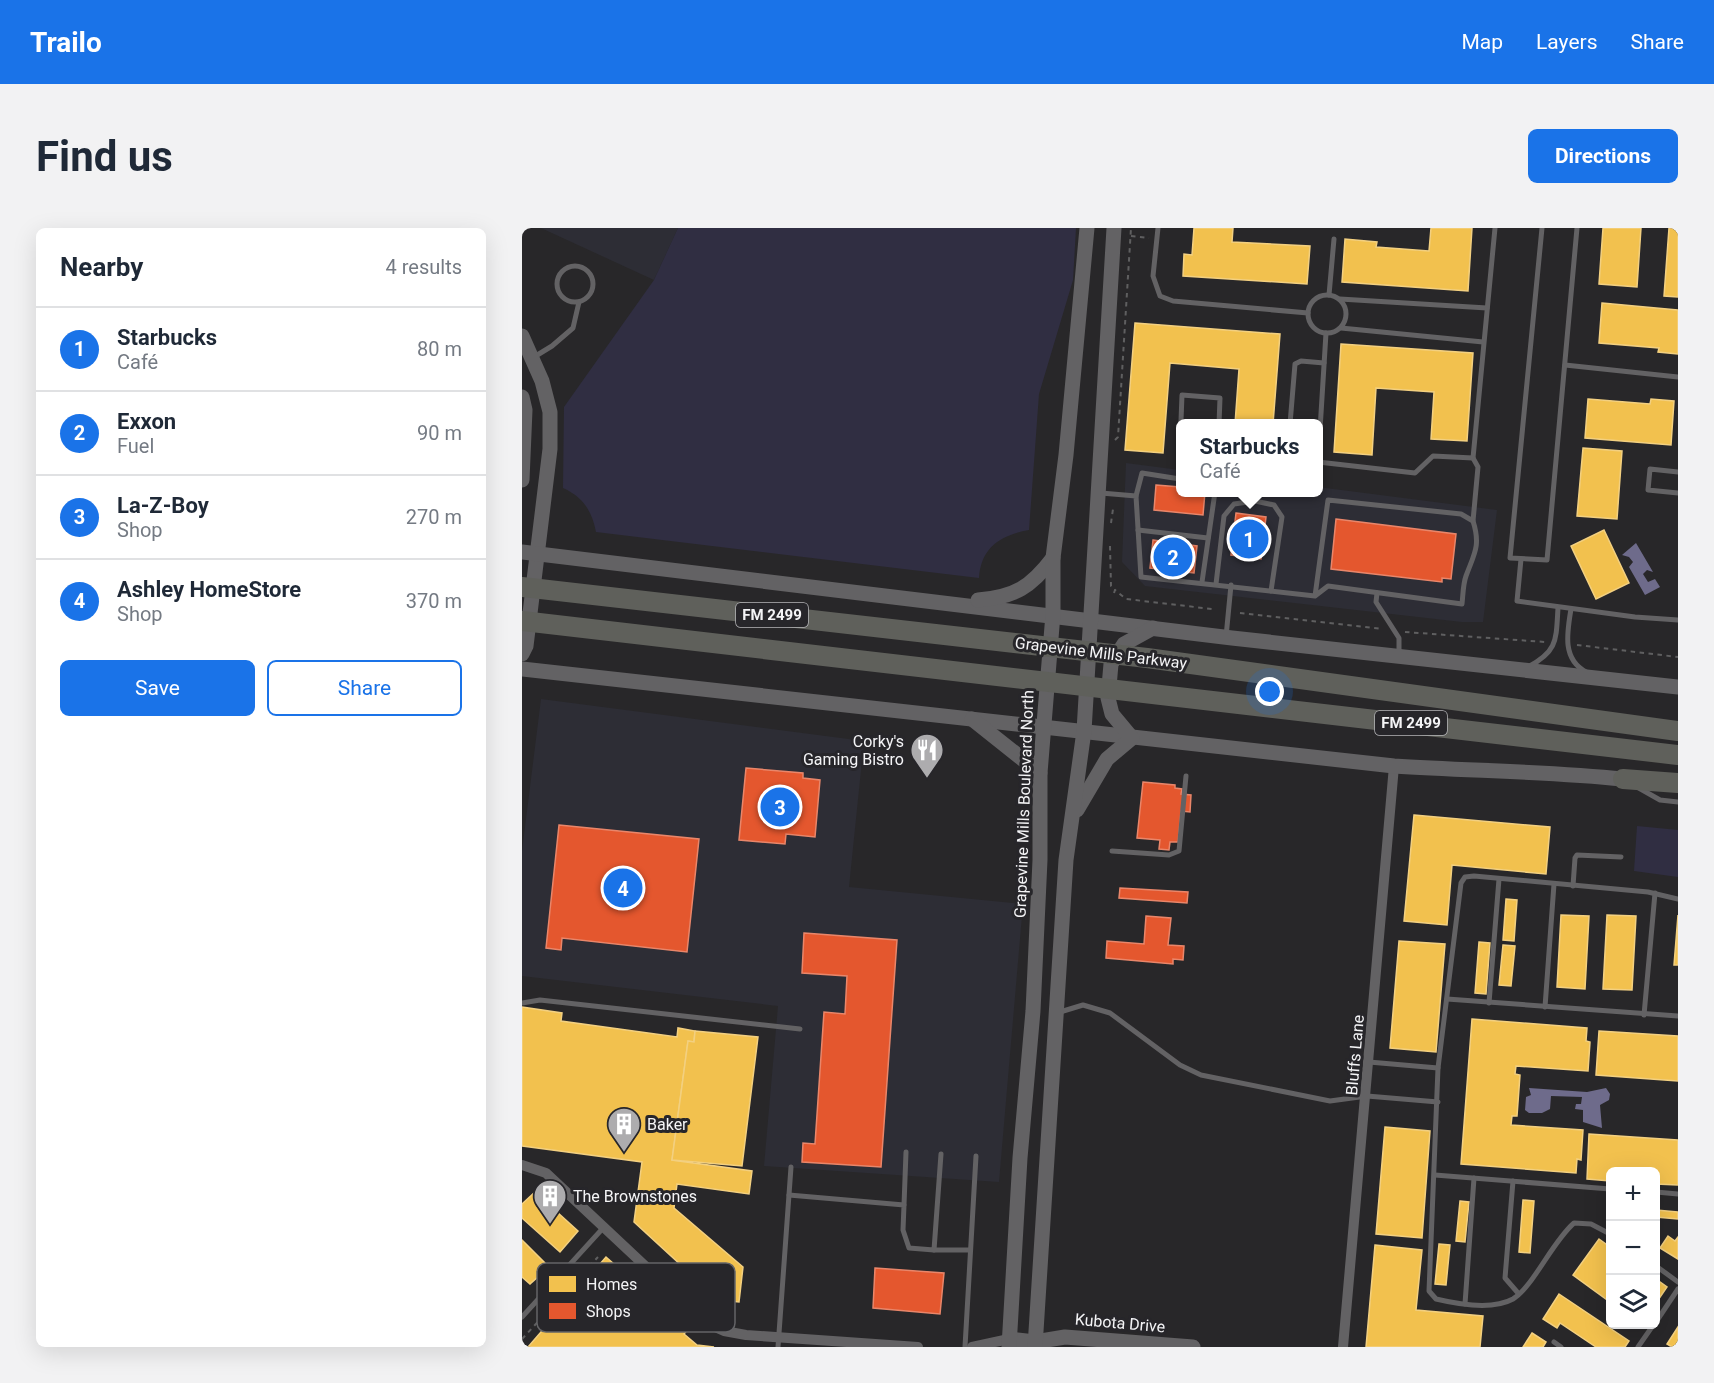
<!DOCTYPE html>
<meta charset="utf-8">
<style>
:root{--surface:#fff;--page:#f2f2f3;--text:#1f2937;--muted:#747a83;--line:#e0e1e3;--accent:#1a73e8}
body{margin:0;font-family:Roboto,sans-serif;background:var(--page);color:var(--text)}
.controls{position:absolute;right:18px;bottom:18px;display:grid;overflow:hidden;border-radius:9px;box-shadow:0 6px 24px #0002}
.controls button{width:54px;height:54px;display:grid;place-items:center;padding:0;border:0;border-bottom:2px solid var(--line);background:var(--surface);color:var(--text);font:30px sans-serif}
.you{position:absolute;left:748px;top:464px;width:21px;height:21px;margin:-15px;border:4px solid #fff;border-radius:50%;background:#1a73e8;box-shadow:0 0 0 9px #1a73e833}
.badge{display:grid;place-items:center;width:39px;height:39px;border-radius:50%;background:var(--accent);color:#fff;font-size:20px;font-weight:700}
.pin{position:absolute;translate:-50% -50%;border:3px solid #fff;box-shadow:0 2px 6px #0006}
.popup{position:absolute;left:654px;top:191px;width:147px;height:78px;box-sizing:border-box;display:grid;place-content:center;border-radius:9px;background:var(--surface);filter:drop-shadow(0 2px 4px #0005);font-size:20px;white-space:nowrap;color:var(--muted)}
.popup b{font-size:22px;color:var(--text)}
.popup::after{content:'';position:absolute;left:50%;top:100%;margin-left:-12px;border:12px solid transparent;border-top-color:var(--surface)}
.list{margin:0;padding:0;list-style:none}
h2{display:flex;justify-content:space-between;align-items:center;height:78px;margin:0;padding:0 24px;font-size:26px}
h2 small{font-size:20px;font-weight:400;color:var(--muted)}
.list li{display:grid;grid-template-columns:39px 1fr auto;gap:18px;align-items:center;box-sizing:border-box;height:84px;padding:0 24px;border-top:2px solid var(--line)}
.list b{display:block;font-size:22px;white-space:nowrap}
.list p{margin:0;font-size:20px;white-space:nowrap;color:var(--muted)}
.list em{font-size:20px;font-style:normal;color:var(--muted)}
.actions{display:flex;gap:12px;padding:18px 24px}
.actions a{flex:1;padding:14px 0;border:2px solid var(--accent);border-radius:9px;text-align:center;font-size:21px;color:var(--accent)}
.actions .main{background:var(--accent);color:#fff}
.icon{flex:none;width:33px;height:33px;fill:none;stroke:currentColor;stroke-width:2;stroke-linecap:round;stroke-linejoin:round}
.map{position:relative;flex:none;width:1156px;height:1119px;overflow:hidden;border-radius:9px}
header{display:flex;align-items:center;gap:36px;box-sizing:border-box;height:84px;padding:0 30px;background:var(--accent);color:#fff}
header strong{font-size:28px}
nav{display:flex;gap:33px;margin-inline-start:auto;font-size:21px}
.intro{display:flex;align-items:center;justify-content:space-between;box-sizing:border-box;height:144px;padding:0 36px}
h1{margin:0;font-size:42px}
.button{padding:15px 27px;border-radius:9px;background:var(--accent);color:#fff;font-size:21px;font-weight:700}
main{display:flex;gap:36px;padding:0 36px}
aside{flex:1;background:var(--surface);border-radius:9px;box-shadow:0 6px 24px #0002}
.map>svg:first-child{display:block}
</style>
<header>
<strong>Trailo</strong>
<nav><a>Map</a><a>Layers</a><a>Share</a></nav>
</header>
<div class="intro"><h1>Find us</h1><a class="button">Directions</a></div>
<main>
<aside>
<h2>Nearby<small>4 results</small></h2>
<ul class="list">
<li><span class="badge">1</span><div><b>Starbucks</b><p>Café</p></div><em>80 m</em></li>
<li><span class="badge">2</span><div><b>Exxon</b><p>Fuel</p></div><em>90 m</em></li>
<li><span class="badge">3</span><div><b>La-Z-Boy</b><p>Shop</p></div><em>270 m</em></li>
<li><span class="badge">4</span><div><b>Ashley HomeStore</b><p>Shop</p></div><em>370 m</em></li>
</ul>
<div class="actions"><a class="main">Save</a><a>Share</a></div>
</aside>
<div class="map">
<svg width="1156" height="1119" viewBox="0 0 1156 1119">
<rect width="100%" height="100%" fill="#282729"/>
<g fill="#2d2d35">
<path d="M19,0h137l-24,52z"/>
<path d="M604,235l54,7v22h138v-5l179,23 -14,112h-21l-317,-36 -23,-24z"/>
<path d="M19,471l323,42 -15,146 174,17 -24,278 -235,-16 14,-160 -256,-30v-125z"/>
</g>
<g fill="#302e42">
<path d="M156,0h398l-3,52 -34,114 -10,136c-28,5 -48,17 -50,48l-383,-46c-4,-21 -13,-35 -33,-44l1,-81 90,-127z"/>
<path d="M1115,598l41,4v47l-44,-6z"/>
</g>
<g fill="#6e6b8b">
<path d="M1114,315l17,29 -6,-2 -4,4 5,8 7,-3 5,8 -15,8 -16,-28 4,-5 -4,-5 -7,-2z"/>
<path d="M1007,860l58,4 19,-4 4,6 -1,6 -9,5 2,23 -19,-6v-12l-8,-1 1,-5h5l1,-7 -31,-1 -1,13 -8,4h-13l-4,-3 1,-13 5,-2z"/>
</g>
<g fill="#f2c14e" stroke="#f3d080" stroke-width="1.5">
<path d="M672,0h39l-1,14 78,4 -3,38 -124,-8 1,-22 8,1z"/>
<path d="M909,0h41l-4,63 -126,-9 3,-43 32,3 -1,5 53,4z"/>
<path d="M1081,0h38l-4,59 -38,-3z"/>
<path d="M1147,0h9v69l-14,-1z"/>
<path d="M1080,75l76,7v44l-20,-2 1,-4 -60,-5z"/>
<path d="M613,95l145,11 -7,90h-38l4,-55 -69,-6 -7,90 -38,-3z"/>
<path d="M819,116l132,9 -6,88 -36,-2 3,-47 -58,-4 -4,67 -38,-3z"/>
<path d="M1066,171l62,5 1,-5 23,2 -3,44 -86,-7z"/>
<path d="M1061,220l39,3 -5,68 -40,-3z"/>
<path d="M1082,302l25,53 -33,16 -25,-53z"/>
<path d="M892,587l136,12 -4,47 -94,-9 -5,60 -43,-4z"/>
<path d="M984,671l11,1 -3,41 -11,-1z"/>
<path d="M1039,687l28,1 -4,73 -28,-2z"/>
<path d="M1085,687l29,1 -4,74 -29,-1z"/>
<path d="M1156,687v50h-4z"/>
<path d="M877,713l46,3 -9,108 -46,-4z"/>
<path d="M957,714l11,1 -4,51 -11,-1z"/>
<path d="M981,717l12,1 -4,40 -12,-1z"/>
<path d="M0,779l40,6 -1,8 116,16 1,-9 17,3 -1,11 -6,-1 -16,119 80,11 -3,23 -72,-10 -3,24 69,59 -4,35 -20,-2 -85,-78 8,-60 -120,-16z"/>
<path d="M950,791l115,9 -1,13 4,1 -2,29 -72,-5 -1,8 5,1 -3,41h-5l-1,9 72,5 -2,30 -4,-1 -1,14 -115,-9z"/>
<path d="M173,803l63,6 -16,129 -70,-6 16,-119 6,1z"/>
<path d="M1077,803l79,5v45l-82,-6z"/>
<path d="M863,899l45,4 -8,107 -46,-4z"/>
<path d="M1067,906l89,6v45l-22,-1v-12h-46v9l-23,-2z"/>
<path d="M13,964l43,39 -18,21 -38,-34v-14z"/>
<path d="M1001,972l11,1 -4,52 -11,-1z"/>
<path d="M938,973l9,1 -4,40 -9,-1z"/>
<path d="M1134,982l22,2v7l-22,-2z"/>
<path d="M1146,1008l7,5 3,-4v22l-18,-11z"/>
<path d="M1077,1011l11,8v55l-37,-27z"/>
<path d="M0,1012l27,27 -19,17 -8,-7z"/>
<path d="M917,1016l11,1 -4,40 -11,-1z"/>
<path d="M853,1017l47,5 -6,60 67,6 -3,31h-114z"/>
<path d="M84,1029l82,72 -4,5 13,11 17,2h-186z"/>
<path d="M1134,1051l11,8 -11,16z"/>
<path d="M1037,1066l70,47 -4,6h-29l-36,-24 -3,5 -14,-9z"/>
<path d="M1156,1099v20h-6l-5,-3z"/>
<path d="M1010,1105l14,9 -3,5h-20z"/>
</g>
<g fill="#e4572e" stroke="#e9866a" stroke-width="1.5">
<path d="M634,257l24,2v5h25l-2,23 -49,-5z"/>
<path d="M714,285l30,4 -5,42 -30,-4z"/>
<path d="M814,291l120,15 -5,45 -9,-1v4l-111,-13z"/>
<path d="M631,312l44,6 -3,27 -44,-5z"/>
<path d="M224,540l57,5v5l17,2 -5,57 -29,-3 -1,10 -46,-4z"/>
<path d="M621,554l32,3v3l7,1 -1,5 10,1 -1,17 -9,-1 -3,31h-8l-1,8 -10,-1 1,-9 -23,-2z"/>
<path d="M37,597l140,14 -12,113 -125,-14 -1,12 -15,-2z"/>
<path d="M598,660l68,4 -1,11 -68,-5z"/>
<path d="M624,688l25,2 -3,27 16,1 -1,14 -10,-1v5l-67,-6 1,-17 37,3z"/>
<path d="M282,705l93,7 -16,227 -79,-5 1,-19 12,1 9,-132 21,2 2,-38 -45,-3z"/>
<path d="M353,1040l69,5 -4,41 -67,-6z"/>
</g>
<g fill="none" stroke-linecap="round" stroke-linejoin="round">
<g stroke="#5f5f60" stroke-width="2" stroke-dasharray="4.5 4.5" stroke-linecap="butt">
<path d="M609,8l18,2"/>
<path d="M593,212l3,-3 13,-209"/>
<path d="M589,295l2,-14"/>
<path d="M588,318l1,40 4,4"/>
<path d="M592,365l1,-3 11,9 86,10"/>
<path d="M718,385l143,16"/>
<path d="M883,404l140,10"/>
<path d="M1055,417l101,12"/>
<path d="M27,1082l6,6"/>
<path d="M0,1111l76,-82"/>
</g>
<g stroke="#636264" stroke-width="5">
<path d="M636,0l-5,48 7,20 13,5 135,12"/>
<path d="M1020,0l-32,330 37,2 30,-332"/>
<circle cx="53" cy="56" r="18"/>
<circle cx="805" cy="86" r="19"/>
<path d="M807,67l5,-56"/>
<path d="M818,71l147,9"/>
<path d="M819,100l142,14"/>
<path d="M804,105l-8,129 97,11 18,-17 40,2 22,-230"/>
<path d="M12,129l18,-11 21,-18 6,-26"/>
<path d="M1043,137l113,12"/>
<path d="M768,196l5,-60 6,-3 23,2"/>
<path d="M658,218l2,-51 38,3 -1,26"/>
<path d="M1156,244l-28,-3 -2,21 30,3"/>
<path d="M579,265l35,3 5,81 174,19 13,-10 134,18c1,-9 1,-20 4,-28 8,-22 15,-30 7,-55l-12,-7 -133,-14 -13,96"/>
<path d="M614,268l6,-23 38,6"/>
<path d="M951,293l5,-54 -5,-9"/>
<path d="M616,302l70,8"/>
<path d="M999,331l-4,42 118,16 43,3"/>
<path d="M680,354l13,-90"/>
<path d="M694,356l8,-68 10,-12 21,-3 19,4 8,12 -11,74"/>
<path d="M855,365l-1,9 23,36v16"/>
<path d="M1049,381c-4,24 -9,50 15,63"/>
<path d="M704,409l5,-52"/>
<path d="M1006,439c30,-16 28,-27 30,-59"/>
<path d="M1115,559l23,13 18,2"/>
<path d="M590,623l57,4 10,-4 7,-75"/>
<path d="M1051,658l2,-28 2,-3 44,2"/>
<path d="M925,771l231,17"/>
<path d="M0,775l18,-3 260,29"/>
<path d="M967,775l10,-124"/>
<path d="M1023,779l9,-123"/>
<path d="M538,784l23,-7 27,8 70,52 21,10 129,26 37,-5 71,6"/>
<path d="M1122,787l11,-122"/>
<path d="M847,834l69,6"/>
<path d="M913,947l175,14"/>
<path d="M991,953l-8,97 13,15"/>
<path d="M1134,964l22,2"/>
<path d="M267,967l115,10 -1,25 6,18 25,2 7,-96"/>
<path d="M382,977l2,-53"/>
<path d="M1088,1006l-19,-10 -17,-1c-22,19 -41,64 -61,76 -20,11 -56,5 -77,0l-7,-8 9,-223 23,-185 4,-6 9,-1 174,16 30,7"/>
<path d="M412,1022h36"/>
<path d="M1134,1038l22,16"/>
<path d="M943,1076l9,-126"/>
<path d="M0,1089l82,-90"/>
<path d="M1134,1094l22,-33"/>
<path d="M1032,1114l7,5"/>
<path d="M256,1119l13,-180"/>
<path d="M443,1119l11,-191"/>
<path d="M1116,1119l16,-23"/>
</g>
<g stroke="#636264" stroke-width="10">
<path d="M0,937l24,8 160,150 18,8 22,4 172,12"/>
<path d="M450,1119l37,-8"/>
<path d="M821,1119l51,-581"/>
</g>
<g stroke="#636264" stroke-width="15">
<path d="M0,108l20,45 8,31v37l-24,197 -4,8"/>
<path d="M0,169l3,13 -3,70"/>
<path d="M0,324l710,86 446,49"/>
<path d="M456,372c37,-3 53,-13 75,-42"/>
<path d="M0,441l872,97c76,5 153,5 229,13"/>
<path d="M450,491l68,54"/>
<path d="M555,582l30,-51 25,-21 -20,-24 -4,-16 3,-34 13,-20 29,-16"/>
<path d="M487,1111l26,3 30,-5 128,10"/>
<path d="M487,1119l11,-189 13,-147 7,-151v-87l13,-159v-56l13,-103 21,-227"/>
<path d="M513,1119l31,-487 18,-129 30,-503"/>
</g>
<g stroke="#5f605b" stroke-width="20">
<path d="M0,359l625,71 531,73"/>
<path d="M0,393l1156,134"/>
<path d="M1101,551l55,4"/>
</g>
</g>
<defs>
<g id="restaurant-pin" transform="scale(1.725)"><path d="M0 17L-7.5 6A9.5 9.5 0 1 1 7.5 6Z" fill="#adacae" stroke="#27262a"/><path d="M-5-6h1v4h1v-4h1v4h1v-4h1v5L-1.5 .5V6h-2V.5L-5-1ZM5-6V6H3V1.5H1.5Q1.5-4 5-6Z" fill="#fff"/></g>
<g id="building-pin" transform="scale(1.725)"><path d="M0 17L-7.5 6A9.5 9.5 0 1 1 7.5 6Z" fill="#adacae" stroke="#27262a"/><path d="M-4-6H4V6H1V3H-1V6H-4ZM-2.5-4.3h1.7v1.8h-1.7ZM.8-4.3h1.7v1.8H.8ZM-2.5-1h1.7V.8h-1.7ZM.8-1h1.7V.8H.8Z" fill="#fff"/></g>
</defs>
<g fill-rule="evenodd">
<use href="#restaurant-pin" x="405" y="522"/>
<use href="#building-pin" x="102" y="896"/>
<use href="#building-pin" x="28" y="968"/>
</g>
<g text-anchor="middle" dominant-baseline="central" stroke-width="6" stroke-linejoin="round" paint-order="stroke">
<g fill="#27262a" stroke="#b6b6b9" stroke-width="1.5">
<rect x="214" y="375" width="72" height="24" rx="4.5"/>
<rect x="853" y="483" width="72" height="24" rx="4.5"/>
</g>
<g font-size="15" font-weight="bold" fill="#f4f4f6">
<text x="250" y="387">FM 2499</text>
<text x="889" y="495">FM 2499</text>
</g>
<g font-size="16" fill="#f4f4f6" stroke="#27262a">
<text transform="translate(579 425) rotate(7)">Grapevine Mills Parkway</text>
<text transform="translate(502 576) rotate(-88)">Grapevine Mills Boulevard North</text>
<text transform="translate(833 827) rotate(-85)">Bluffs Lane</text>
<text transform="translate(598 1095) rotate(5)">Kubota Drive</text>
</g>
<g font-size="16" fill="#f4f4f6" stroke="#27262a" text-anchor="start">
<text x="382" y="513" text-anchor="end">Corky's<tspan x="382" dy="18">Gaming Bistro</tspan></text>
<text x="125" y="896">Baker</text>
<text x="51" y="968">The Brownstones</text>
</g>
</g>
<rect x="15" y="1035" width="198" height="69" rx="9" fill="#27262a" stroke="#646467" stroke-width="1.5"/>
<rect x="27" y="1048" width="27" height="16" fill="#f2c14e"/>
<rect x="27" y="1075" width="27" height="16" fill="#e4572e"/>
<g font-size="16" fill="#f4f4f6">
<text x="64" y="1062">Homes</text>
<text x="64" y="1089">Shops</text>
</g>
</svg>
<div class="controls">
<button>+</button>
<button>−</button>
<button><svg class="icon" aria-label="layers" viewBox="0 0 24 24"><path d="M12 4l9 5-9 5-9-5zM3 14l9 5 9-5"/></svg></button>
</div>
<div class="you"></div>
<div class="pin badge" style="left:727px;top:311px">1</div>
<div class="popup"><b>Starbucks</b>Café</div>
<div class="pin badge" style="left:651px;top:329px">2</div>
<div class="pin badge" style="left:258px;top:579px">3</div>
<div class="pin badge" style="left:101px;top:660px">4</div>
</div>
</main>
